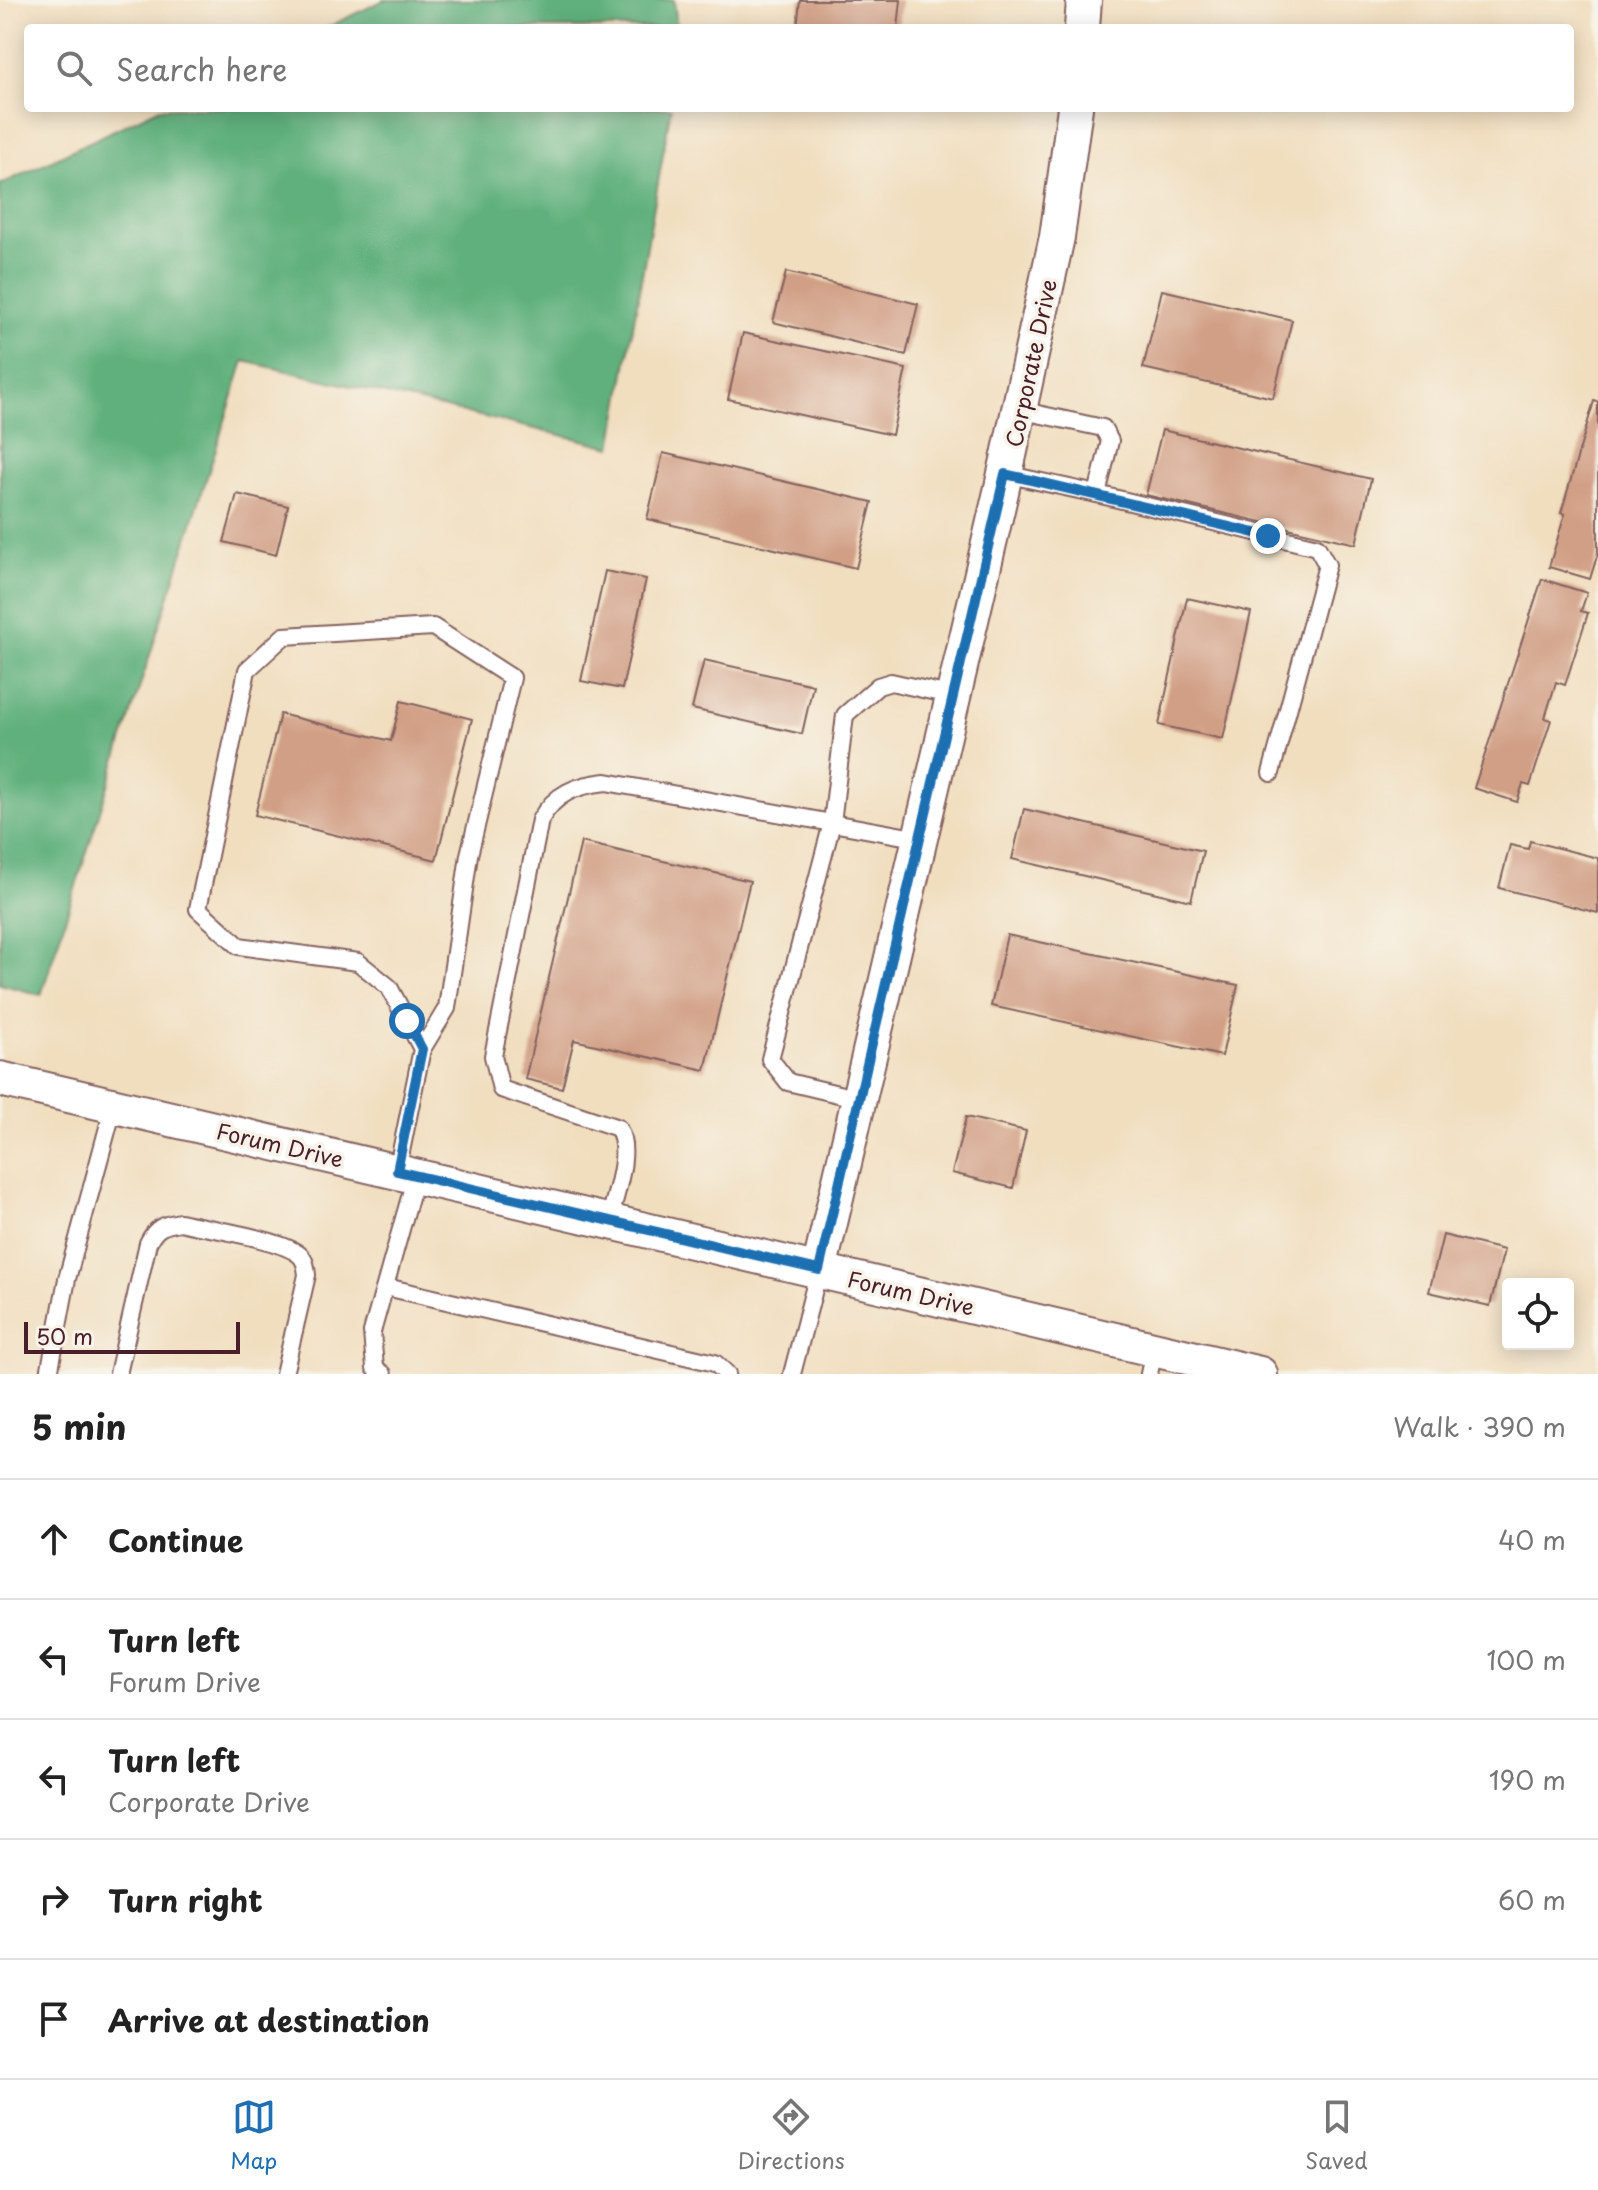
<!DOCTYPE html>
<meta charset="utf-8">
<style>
:root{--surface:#fff;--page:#f2f2f2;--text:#222;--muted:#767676;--line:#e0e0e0;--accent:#1f6fb2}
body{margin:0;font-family:"Playpen Sans",sans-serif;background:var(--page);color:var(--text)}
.controls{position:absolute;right:24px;bottom:24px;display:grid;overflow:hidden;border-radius:8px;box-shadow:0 4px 20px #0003}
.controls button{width:72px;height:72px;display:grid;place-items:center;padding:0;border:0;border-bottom:2px solid var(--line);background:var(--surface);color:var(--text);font:40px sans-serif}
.scale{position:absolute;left:24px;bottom:20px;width:216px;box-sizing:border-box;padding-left:8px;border:4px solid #4a1f2b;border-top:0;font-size:22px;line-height:28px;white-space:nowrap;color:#4a1f2b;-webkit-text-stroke:6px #f7f3e8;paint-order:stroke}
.stop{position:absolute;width:24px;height:24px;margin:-18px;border:6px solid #1f6fb2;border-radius:50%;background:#fff}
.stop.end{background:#1f6fb2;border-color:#fff;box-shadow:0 2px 8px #0008}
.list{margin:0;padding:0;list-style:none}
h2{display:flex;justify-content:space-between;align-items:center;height:104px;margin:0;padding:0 32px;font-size:34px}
h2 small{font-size:26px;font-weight:400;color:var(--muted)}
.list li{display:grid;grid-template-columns:52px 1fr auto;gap:24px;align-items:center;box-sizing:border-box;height:120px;padding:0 32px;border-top:2px solid var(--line)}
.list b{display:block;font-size:30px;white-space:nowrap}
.list p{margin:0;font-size:26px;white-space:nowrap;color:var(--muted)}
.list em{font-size:26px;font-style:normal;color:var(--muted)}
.icon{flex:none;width:44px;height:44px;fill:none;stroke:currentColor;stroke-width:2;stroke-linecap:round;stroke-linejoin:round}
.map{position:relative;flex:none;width:1598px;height:1374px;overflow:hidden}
.search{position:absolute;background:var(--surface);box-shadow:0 4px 20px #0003;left:24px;right:24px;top:24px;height:88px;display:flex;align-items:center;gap:20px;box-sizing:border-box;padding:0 28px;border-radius:8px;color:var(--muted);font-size:30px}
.sheet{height:704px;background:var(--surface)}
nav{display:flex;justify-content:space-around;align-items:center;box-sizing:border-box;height:112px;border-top:2px solid var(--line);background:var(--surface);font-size:22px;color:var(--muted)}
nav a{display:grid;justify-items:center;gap:4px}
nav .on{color:var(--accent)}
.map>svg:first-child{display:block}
</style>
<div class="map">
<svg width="1598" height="1374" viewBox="0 0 1598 1374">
<rect width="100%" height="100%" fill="#f7f3e8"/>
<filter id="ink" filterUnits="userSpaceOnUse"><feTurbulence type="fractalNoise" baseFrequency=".0125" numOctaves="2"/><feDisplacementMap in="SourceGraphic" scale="16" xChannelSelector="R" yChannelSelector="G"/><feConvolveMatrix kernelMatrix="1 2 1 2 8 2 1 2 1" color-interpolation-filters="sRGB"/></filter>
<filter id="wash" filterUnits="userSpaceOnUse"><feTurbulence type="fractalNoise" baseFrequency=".006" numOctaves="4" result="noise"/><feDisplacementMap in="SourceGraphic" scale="32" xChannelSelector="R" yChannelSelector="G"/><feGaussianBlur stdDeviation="1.8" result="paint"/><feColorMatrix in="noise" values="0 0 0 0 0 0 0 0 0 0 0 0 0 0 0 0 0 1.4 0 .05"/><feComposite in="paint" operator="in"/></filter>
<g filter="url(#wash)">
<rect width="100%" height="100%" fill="#f1debf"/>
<g fill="#5fb07b" stroke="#546853" stroke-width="2">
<path d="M384,0h290l3,28h-351z"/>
<path d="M160,108h511l-59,339 -368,-86 -203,634 -41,-11v-799z"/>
</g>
<g id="blocks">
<g fill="#d19f85">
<path d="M800,0h101l-3,28h-101z"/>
<path d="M786,272l132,32 -12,51 -133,-33z"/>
<path d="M1162,290l130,30 -19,78 -130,-30z"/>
<path d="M743,333l163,36 -14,66 -164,-36z"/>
<path d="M1594,401l4,1v151l-8,26 -41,-12 16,-53 -4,-1z"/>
<path d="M1162,430l209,49 -15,65 -210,-49z"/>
<path d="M663,453l209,49 -16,66 -209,-49z"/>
<path d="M237,494l51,12 -12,49 -52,-13z"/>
<path d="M605,571l41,8 -24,110 -41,-8z"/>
<path d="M1542,579l45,14 -6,18 7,2 -23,72 -9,-3 -11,36 6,2 -21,66 -7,-2 -6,18 -43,-14z"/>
<path d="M1187,598l64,14 -28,127 -64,-14z"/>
<path d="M704,660l109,25 -11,49 -110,-25z"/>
<path d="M401,701l71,18 -36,141 -181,-45 25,-101 111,27z"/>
<path d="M1024,809l179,42 -12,50 -179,-42z"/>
<path d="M1530,841l68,17v55l-99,-25 11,-43 18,4z"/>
<path d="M581,842l169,39 -45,189 -131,-30 -12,48 -37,-9z"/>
<path d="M1007,935l231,50 -16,71 -231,-50z"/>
<path d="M966,1117l60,14 -13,57 -61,-15z"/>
<path d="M1443,1235l61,15 -14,56 -61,-14z"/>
</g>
</g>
</g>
<g filter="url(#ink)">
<use href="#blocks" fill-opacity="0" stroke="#84625f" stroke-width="2"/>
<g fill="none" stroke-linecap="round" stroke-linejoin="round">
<g stroke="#84625f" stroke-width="20">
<g id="lane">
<path d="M1005,474l92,20 13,-53 -7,-13 -84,-18"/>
<path d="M1097,494l220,53 10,18 -56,208"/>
<path d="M859,1099l-71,-17 -18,-23 62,-236 88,16"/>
<path d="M397,1171l25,-122 -33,-62 -31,-25 -119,-16 -41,-37 49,-239 37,-34 149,-9 79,51 -43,177 -22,153 -25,41"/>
<path d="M609,1221c6,-26 23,-69 9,-93l-117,-39 -8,-33 47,-236c15,-27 37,-35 66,-38l226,41 13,-108 33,-29 13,-4 63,14"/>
<path d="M386,1287l329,76 12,11"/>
<path d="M49,1374l18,-95 47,-174"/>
<path d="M118,1374l30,-131c8,-16 15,-18 32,-21 29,7 95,16 117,31 8,5 9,13 10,22l-23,99"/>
<path d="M383,1374l-8,-6 -3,-36 44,-156"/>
<path d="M792,1374l27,-104"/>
<path d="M1149,1374l5,-25"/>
</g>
</g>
<g stroke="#84625f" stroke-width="38">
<g id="street">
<path d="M1082,28l2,-28"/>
<path d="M0,1079l1260,295"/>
<path d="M819,1270l182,-778 56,-255 18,-129"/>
</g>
</g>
<use href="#lane" stroke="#fff" stroke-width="16"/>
<use href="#street" stroke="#fff" stroke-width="34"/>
</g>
</g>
<g fill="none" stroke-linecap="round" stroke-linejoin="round" filter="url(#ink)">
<path stroke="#1f6fb2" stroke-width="10" d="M407,1021l15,28 -25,122 422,99 186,-796 263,62"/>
</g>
<g text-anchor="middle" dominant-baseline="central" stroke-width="7" stroke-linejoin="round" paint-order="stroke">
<g font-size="22" fill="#4a1f2b" stroke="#f7f3e8">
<text transform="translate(1030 363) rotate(-78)">Corporate Drive</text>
<text transform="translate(280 1144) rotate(13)">Forum Drive</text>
<text transform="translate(911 1292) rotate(13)">Forum Drive</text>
</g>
</g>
</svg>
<div class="controls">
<button><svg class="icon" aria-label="locate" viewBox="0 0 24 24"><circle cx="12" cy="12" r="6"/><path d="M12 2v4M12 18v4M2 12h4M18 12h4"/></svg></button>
</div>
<div class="scale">50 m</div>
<div class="stop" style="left:407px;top:1021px"></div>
<div class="stop end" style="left:1268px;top:536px"></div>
<div class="search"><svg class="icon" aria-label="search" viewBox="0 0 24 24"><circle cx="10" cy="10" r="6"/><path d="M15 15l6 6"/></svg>Search here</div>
</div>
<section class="sheet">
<h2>5 min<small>Walk · 390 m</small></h2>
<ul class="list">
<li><svg class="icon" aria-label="ahead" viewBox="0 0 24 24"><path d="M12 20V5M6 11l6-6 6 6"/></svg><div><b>Continue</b></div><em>40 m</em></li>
<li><svg class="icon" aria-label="left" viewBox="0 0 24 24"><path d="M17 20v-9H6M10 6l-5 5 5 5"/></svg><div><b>Turn left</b><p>Forum Drive</p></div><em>100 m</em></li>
<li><svg class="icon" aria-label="left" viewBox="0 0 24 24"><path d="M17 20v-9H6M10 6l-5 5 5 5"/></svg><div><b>Turn left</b><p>Corporate Drive</p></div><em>190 m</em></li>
<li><svg class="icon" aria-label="right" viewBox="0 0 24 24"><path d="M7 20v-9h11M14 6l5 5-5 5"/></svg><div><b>Turn right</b></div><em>60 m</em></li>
<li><svg class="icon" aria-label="arrive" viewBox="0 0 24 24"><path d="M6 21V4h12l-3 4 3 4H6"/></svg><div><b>Arrive at destination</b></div></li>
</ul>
</section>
<nav>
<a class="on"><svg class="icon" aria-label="map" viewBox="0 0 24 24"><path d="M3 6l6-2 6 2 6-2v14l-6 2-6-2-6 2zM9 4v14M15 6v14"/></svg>Map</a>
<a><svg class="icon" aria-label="directions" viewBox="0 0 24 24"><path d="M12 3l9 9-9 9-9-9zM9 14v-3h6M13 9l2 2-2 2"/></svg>Directions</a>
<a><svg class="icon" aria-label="saved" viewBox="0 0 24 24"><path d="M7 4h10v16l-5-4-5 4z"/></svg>Saved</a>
</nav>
